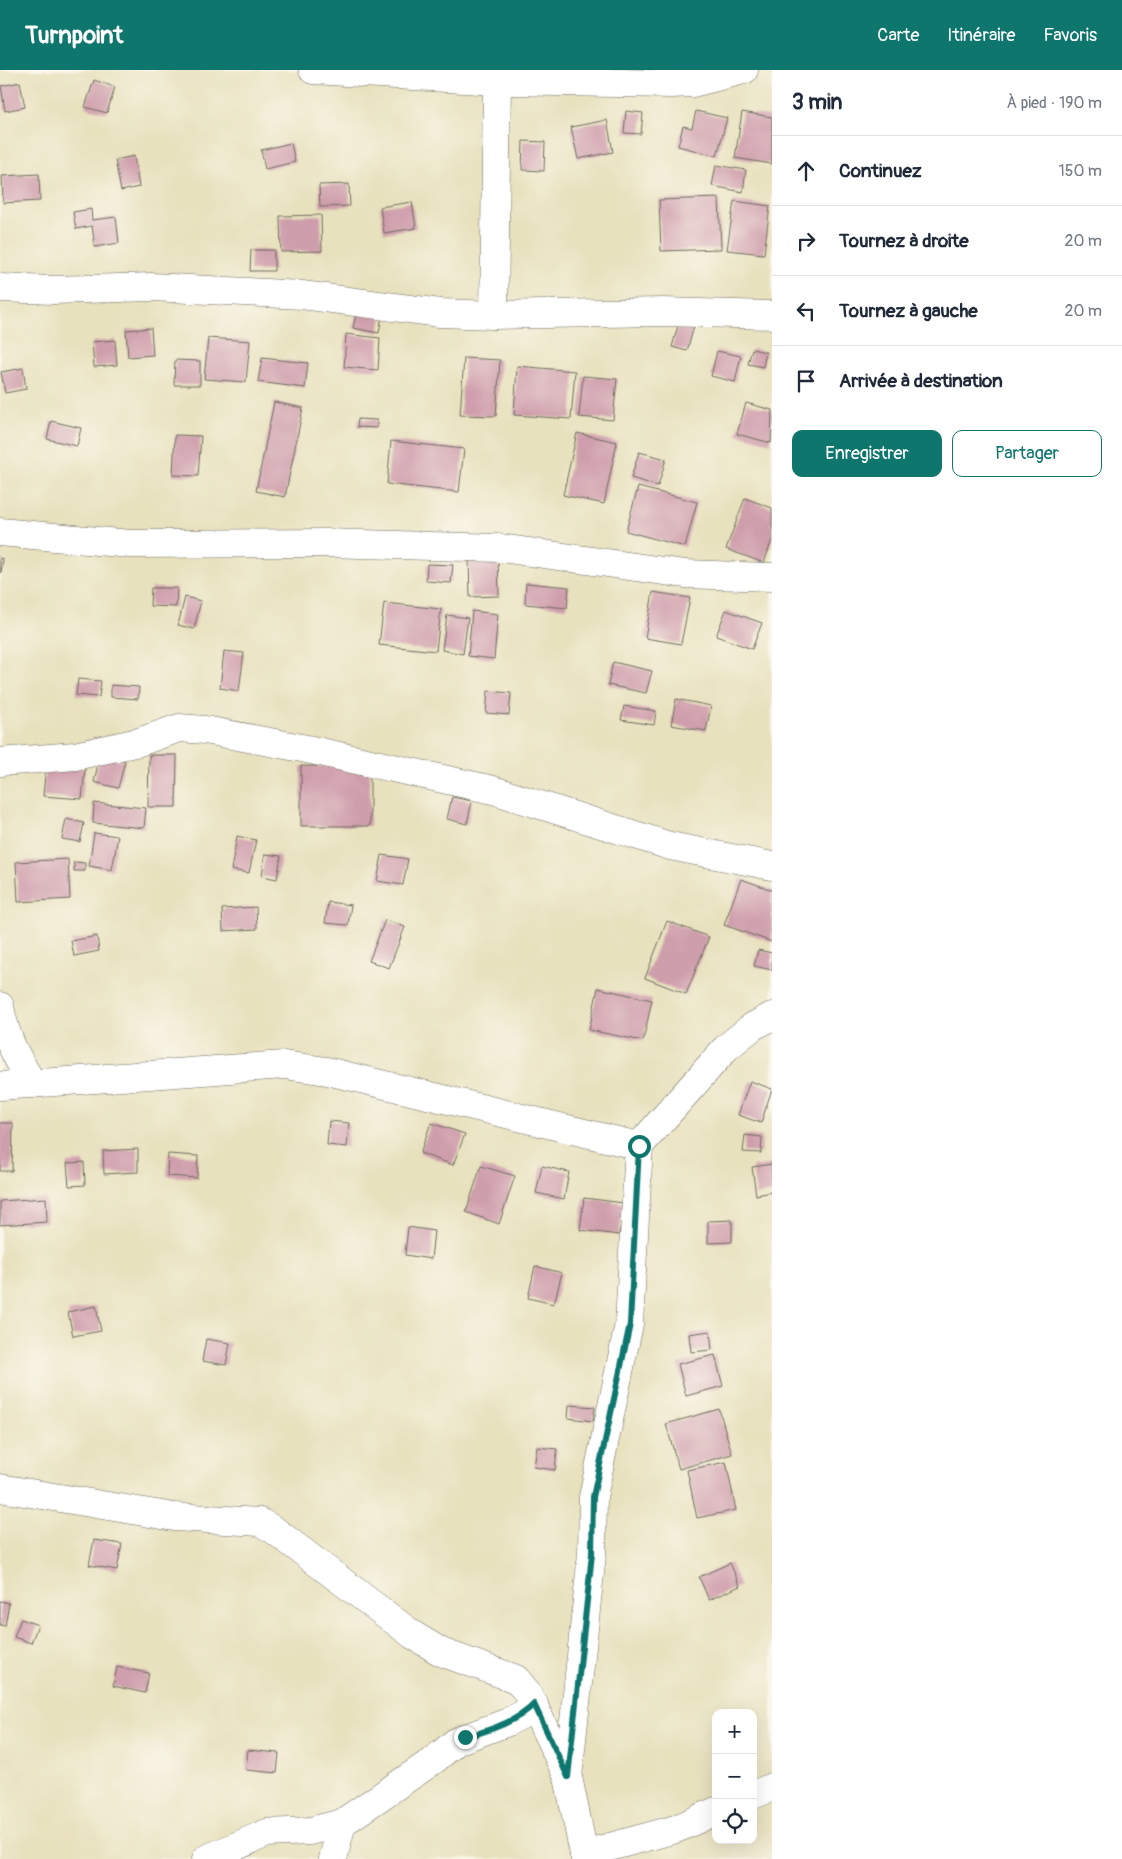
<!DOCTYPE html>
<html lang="fr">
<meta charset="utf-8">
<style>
:root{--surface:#fff;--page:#f6f6f7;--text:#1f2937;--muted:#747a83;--line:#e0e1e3;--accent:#0f766e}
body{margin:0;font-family:Pangolin,sans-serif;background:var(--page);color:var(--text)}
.controls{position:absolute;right:15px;bottom:15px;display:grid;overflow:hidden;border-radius:10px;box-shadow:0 5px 20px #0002}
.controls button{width:45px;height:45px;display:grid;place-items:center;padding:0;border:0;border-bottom:1px solid var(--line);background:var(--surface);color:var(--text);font:25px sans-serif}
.stop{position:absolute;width:15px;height:15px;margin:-11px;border:4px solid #0f766e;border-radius:50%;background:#fff}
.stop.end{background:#0f766e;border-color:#fff;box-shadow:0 1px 5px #0008}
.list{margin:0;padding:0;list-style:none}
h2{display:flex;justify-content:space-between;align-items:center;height:65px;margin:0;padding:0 20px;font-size:21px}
h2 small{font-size:16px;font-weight:400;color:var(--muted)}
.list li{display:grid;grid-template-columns:32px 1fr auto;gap:15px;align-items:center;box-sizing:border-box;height:70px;padding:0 20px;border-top:1px solid var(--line)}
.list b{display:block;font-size:19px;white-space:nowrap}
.list em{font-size:16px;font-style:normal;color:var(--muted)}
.actions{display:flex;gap:10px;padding:15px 20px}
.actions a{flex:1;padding:11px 0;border:1px solid var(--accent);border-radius:10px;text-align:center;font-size:18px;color:var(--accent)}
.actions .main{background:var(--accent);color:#fff}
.icon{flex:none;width:28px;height:28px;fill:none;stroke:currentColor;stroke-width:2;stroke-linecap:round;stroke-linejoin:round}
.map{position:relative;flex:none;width:772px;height:1789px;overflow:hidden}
header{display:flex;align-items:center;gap:30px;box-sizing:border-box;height:70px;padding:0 25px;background:var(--accent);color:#fff}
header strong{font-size:24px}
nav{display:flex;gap:28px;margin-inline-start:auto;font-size:18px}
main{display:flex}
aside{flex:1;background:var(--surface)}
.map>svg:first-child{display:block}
</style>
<header>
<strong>Turnpoint</strong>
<nav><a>Carte</a><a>Itinéraire</a><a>Favoris</a></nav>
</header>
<main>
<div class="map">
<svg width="772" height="1789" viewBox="0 0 772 1789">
<rect width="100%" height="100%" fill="#fbf7ec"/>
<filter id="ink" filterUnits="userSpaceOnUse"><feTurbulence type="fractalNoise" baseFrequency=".02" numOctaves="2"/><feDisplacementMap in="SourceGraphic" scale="10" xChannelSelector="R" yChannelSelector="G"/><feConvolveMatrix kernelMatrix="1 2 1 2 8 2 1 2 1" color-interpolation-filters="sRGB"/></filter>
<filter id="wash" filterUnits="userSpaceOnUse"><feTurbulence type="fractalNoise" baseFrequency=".0096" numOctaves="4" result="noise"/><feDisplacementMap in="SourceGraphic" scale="20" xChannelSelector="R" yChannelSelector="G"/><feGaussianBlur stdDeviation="1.12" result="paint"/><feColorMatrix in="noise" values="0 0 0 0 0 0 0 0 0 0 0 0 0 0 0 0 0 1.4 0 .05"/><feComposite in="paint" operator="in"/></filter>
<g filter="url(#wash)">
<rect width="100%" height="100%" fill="#e8e1be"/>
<g id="blocks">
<g fill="#cf9eac">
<path d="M94,10l21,7 -8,26 -22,-6z"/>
<path d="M20,12l5,25 -20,4 -4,-25z"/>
<path d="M626,41l17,2 -2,21 -17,-1z"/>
<path d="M696,41l31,7 -10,38 -39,-10 5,-20 9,2z"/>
<path d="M742,42l30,5v47l-37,-6z"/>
<path d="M607,50l6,32 -35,7 -7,-32z"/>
<path d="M523,71l22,1 -1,29 -22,-1z"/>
<path d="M291,73l4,19 -30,7 -4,-19z"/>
<path d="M134,86l5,31 -18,4 -6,-31z"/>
<path d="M716,95l30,5 -3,22 -31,-6z"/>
<path d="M39,104l1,27 -37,2 -1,-27z"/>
<path d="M349,114l1,22 -30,1 -1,-22z"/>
<path d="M719,128l2,51 -60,2 -2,-51z"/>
<path d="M734,131l36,5 -6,48 -37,-4z"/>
<path d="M412,132l4,26 -32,5 -4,-26z"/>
<path d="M91,139l1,11 24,-3 3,26 -24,4 -3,-21 -16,3 -3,-17z"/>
<path d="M321,145l1,36 -41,1 -1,-36z"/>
<path d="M251,180h23v21h-24z"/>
<path d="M357,241l25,4 -3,18 -26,-5z"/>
<path d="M679,252l15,4 -7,25 -15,-4z"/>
<path d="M151,258l2,27 -25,2 -2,-27z"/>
<path d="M346,264l34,4 -2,32 -34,-3z"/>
<path d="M208,268l42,3 -4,41 -42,-3z"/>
<path d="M115,270l2,25 -23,2 -2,-25z"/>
<path d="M752,279l14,3 -3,15 -15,-3z"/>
<path d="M717,281l24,5 -6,26 -24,-6z"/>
<path d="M262,288l46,5 -3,25 -47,-6z"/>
<path d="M464,288l36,2 -4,56 -36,-1z"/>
<path d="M175,290l25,1v24h-26z"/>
<path d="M517,296l58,5 -4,48 -57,-4z"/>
<path d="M23,298l3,21 -21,4 -4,-21z"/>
<path d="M583,306l34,3 -4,41 -34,-3z"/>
<path d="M274,332l29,6 -18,89 -29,-6z"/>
<path d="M746,333l26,7 -1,33 -34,-9z"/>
<path d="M358,349l19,1v8l-20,-1z"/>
<path d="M51,351l30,7 -4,18 -30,-7z"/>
<path d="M577,363l40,9 -13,62 -41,-9z"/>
<path d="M175,365l26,1 -3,40 -25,-1z"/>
<path d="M391,371l73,8 -5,43 -72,-8z"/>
<path d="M639,382l27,7 -8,27 -27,-8z"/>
<path d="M638,417l59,15 -12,45 -59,-16z"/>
<path d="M745,428l27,10v32l-8,23 -38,-14z"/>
<path d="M498,487l1,39 -29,1 -1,-39z"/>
<path d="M0,488l3,1 -2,14h-1z"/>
<path d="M427,494l26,1 -2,18 -25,-2z"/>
<path d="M526,513l43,4 -2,21 -42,-4z"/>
<path d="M151,518h26l-1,19 -26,-1z"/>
<path d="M653,522l37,6 -9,46 -36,-6z"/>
<path d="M185,527l16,4 -7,28 -16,-4z"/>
<path d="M384,533l57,6 -5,42 -57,-6z"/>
<path d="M726,540l36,13 -10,26 -36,-13z"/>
<path d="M472,541l26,3 -4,45 -26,-3z"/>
<path d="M447,545l21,3 -5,36 -21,-4z"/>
<path d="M224,581l20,2 -5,38 -19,-3z"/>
<path d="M613,592l39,9 -6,22 -38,-8z"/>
<path d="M78,609l23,2 -2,16 -23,-2z"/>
<path d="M111,615l28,2 -1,12 -27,-2z"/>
<path d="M488,621l23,2 -2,22 -23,-2z"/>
<path d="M676,629l35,7 -5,25 -35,-6z"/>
<path d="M624,636l32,5 -2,14 -33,-5z"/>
<path d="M100,685l25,6 -7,27 -24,-6z"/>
<path d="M149,685h28l-1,52h-28z"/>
<path d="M46,695l39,4 -3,30 -39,-3z"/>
<path d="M301,696l69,1v59h-69z"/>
<path d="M452,727l20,4 -5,23 -20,-5z"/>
<path d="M94,733l52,5 -2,20 -51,-5z"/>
<path d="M66,749l18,4 -4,19 -18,-3z"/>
<path d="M94,763l24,3 -6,34 -23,-4z"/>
<path d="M237,766l19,4 -7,33 -18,-3z"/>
<path d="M265,784l16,2 -4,23 -15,-3z"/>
<path d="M382,785l26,4 -5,26 -26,-4z"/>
<path d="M68,789l2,40 -52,3 -2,-40z"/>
<path d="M74,792l11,1v8h-11z"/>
<path d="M741,809l31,11v52l-48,-17z"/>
<path d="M328,832l23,3 -3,20 -23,-2z"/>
<path d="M256,837l1,22 -34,2 -1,-22z"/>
<path d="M385,850l20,7 -16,41 -20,-7z"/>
<path d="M667,851l42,16 -23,57 -41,-16z"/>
<path d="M97,866l2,15 -25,5 -3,-15z"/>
<path d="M758,880l14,3v17l-18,-4z"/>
<path d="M598,918l54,12 -9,41 -54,-11z"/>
<path d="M750,1011l22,8 -11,34 -23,-8z"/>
<path d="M329,1051l20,2 -2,24 -20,-2z"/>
<path d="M0,1053h13l-1,48h-12z"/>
<path d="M431,1053l34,11 -12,31 -33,-12z"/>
<path d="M745,1065l17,2 -1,16 -18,-1z"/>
<path d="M138,1079v23l-34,2 -1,-23z"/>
<path d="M168,1084l30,2 -1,22 -30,-2z"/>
<path d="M84,1092l1,23 -16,1 -2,-23z"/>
<path d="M772,1094v28l-16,3 -4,-28z"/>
<path d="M481,1096l34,10 -16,48 -33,-12z"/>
<path d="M542,1096l27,6 -5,27 -28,-6z"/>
<path d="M46,1128l1,24 -47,3v-24z"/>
<path d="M584,1128l40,5 -5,32 -39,-5z"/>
<path d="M732,1150v22l-24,1v-22z"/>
<path d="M408,1157l26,4 -3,28 -26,-4z"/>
<path d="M535,1196l27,7 -8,31 -26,-6z"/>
<path d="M96,1236l5,25 -28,5 -5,-24z"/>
<path d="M710,1261l2,19 -21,2 -2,-18z"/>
<path d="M206,1269l24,4 -4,22 -24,-4z"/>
<path d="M715,1285l8,31 -37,10 -8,-32z"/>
<path d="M569,1335l26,2 -2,14 -25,-3z"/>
<path d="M719,1339l13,45 -53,15 -13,-45z"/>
<path d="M537,1377l20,2 -2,21 -21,-3z"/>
<path d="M726,1392l10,48 -39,8 -10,-48z"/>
<path d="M94,1470l28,4 -5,26 -28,-5z"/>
<path d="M730,1493l10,23 -31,14 -10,-23z"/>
<path d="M0,1531l9,2 -4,23 -5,-1z"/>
<path d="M21,1549l17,6 -7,18 -17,-6z"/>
<path d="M117,1597l32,6 -4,20 -32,-7z"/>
<path d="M248,1680l31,3 -2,20 -31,-3z"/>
</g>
</g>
</g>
<g filter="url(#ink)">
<use href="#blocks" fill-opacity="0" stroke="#6d6b5e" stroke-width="1"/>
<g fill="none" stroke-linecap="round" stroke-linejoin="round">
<g stroke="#6d6b5e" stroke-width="29">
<g id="minor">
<path d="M313,0l184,11 174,3 22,-1 51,-13"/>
<path d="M0,218l53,2 99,-3 150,8 138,18 54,2 169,-3 109,3"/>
<path d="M494,245l3,-234"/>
<path d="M0,462l130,12 196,-1 175,5 184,26 87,3"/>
<path d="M0,692l75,-6 64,-14 40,-14 26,2 102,19 186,41 177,56 102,20"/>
<path d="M0,936c5,31 16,51 33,78"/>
<path d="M0,1016l284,-21 43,6 312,75"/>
<path d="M0,1418l174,29 86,5 14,8 139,105 28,17 75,27 11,13 41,85"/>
<path d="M753,1725l19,-8"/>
<path d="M584,1784l92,-25 40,-18"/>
<path d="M206,1789l61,-26 43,-2 32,-8 92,-63 23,-19 51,-19 19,-10 7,-8"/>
<path d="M333,1789l9,-36"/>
<path d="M585,1789l-17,-82 24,-223 1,-57 36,-173 10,-178 87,-98 26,-21 20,-11"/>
</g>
</g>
<use href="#minor" stroke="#fff" stroke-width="28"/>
</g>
</g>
<g fill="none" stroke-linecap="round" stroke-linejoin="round" filter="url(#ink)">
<path stroke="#0f766e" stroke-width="6" d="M465,1667c24,-6 52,-15 69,-33l34,73 24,-223 1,-57 37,-173 9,-178"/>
</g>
</svg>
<div class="controls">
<button>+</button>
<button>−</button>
<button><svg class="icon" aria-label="locate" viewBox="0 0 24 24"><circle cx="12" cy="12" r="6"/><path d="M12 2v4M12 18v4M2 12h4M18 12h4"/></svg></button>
</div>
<div class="stop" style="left:639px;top:1076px"></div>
<div class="stop end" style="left:465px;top:1667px"></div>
</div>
<aside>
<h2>3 min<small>À pied · 190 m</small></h2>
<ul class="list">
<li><svg class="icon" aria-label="ahead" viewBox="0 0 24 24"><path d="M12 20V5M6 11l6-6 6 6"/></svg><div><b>Continuez</b></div><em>150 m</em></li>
<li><svg class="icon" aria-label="right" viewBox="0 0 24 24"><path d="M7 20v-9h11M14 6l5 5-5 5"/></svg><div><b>Tournez à droite</b></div><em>20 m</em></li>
<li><svg class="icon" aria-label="left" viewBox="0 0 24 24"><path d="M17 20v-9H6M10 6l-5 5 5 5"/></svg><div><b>Tournez à gauche</b></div><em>20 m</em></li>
<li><svg class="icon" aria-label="arrive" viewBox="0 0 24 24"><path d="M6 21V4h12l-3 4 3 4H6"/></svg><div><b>Arrivée à destination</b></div></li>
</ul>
<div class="actions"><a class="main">Enregistrer</a><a>Partager</a></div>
</aside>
</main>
